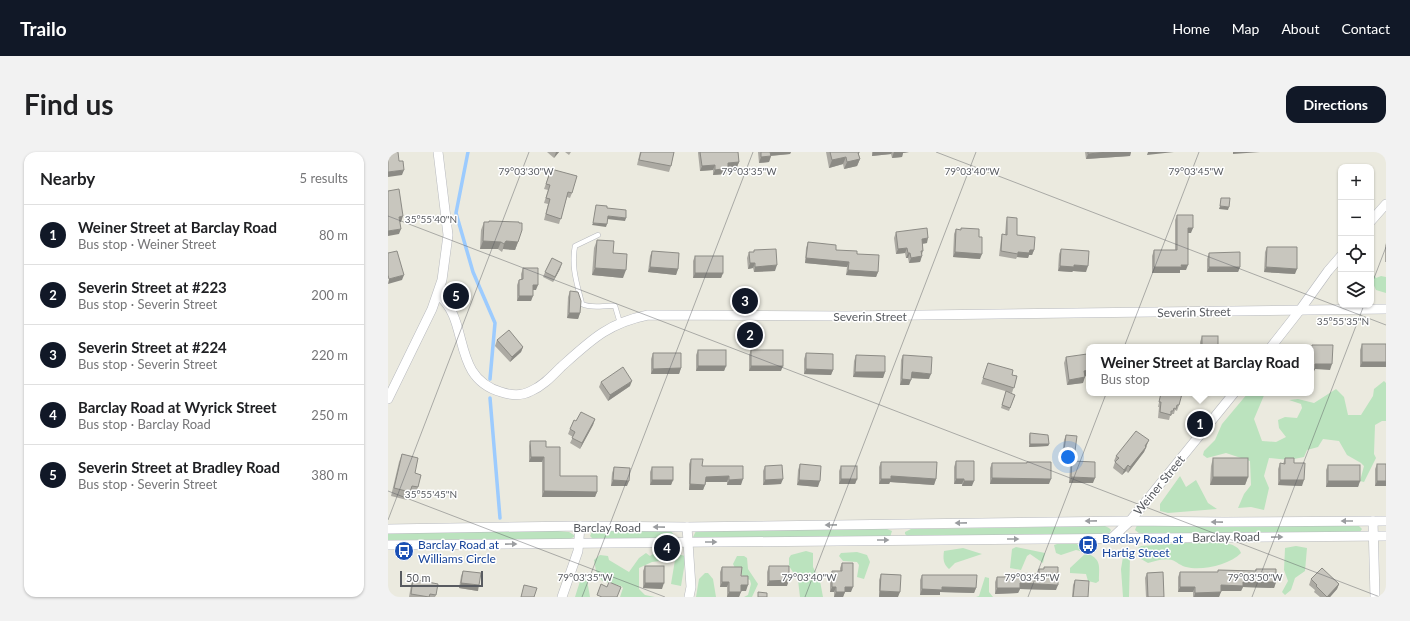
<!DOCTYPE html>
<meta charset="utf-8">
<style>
:root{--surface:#fff;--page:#f2f2f2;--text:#202124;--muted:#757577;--line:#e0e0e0;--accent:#111827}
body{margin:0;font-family:Lato,sans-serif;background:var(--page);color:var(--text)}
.controls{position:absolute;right:12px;top:12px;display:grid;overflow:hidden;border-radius:8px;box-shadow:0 1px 3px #0004}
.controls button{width:36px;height:36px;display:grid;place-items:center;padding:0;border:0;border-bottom:1px solid var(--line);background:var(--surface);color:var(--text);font:20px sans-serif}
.scale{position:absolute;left:12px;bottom:10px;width:83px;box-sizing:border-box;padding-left:4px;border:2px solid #585b60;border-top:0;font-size:11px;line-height:14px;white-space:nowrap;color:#585b60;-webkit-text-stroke:3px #fff;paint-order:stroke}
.you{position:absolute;left:680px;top:305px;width:14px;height:14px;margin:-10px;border:3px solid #fff;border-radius:50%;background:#1a73e8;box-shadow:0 0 0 6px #1a73e833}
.badge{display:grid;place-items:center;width:26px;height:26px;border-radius:50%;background:var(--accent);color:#fff;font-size:13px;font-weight:700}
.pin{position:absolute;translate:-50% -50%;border:2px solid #fff;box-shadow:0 1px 4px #0006}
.popup{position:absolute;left:698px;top:192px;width:228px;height:52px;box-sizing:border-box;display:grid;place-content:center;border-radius:8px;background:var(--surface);filter:drop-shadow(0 1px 3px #0005);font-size:13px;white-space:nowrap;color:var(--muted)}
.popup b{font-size:15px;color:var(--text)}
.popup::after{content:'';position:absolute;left:50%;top:100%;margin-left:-8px;border:8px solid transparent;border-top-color:var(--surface)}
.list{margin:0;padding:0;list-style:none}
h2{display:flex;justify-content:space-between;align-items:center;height:52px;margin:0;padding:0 16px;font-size:17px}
h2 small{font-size:13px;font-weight:400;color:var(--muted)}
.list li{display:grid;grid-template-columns:26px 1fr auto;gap:12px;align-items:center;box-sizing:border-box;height:60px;padding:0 16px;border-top:1px solid var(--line)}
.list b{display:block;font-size:15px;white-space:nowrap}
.list p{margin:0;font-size:13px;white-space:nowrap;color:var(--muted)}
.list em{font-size:13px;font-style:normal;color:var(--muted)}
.icon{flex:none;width:22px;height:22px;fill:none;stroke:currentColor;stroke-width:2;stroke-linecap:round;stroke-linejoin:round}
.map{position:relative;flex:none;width:998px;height:445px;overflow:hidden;border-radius:12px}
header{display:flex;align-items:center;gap:24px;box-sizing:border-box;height:56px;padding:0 20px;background:var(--accent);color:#fff}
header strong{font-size:19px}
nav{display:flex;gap:22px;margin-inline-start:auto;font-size:14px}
.intro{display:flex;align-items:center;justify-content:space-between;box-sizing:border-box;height:96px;padding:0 24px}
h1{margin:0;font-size:28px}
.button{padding:10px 18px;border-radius:12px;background:var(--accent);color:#fff;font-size:14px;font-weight:700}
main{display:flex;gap:24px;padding:0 24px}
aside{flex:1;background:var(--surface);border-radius:12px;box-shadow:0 1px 3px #0004}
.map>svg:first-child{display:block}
</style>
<header>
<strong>Trailo</strong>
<nav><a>Home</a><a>Map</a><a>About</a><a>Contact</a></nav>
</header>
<div class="intro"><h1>Find us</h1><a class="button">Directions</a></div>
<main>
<aside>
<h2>Nearby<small>5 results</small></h2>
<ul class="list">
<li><span class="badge">1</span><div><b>Weiner Street at Barclay Road</b><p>Bus stop · Weiner Street</p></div><em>80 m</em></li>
<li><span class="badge">2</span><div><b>Severin Street at #223</b><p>Bus stop · Severin Street</p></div><em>200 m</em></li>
<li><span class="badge">3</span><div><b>Severin Street at #224</b><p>Bus stop · Severin Street</p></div><em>220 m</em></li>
<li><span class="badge">4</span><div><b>Barclay Road at Wyrick Street</b><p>Bus stop · Barclay Road</p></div><em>250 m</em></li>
<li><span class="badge">5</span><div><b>Severin Street at Bradley Road</b><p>Bus stop · Severin Street</p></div><em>380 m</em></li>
</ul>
</aside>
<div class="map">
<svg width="998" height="445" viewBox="0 0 998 445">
<rect width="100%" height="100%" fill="#ebeadf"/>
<g fill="#bbe3be">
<path d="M983,111l3,12 2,3 5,-2 5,1v16l-10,-3 -5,-11z"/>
<path d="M996,229l2,2v38h-4l-7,4 -1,29 2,4 -12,24 -4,-1 4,-15 -3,-3 -14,-8 -8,-14 -16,-2 -5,8 -11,3 -3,7 -15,3 -20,-2 -5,18 5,12 -5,22 -13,-3 -13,1 6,-14 7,-9 -1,-24 -24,-8 -19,5 -4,-3 1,-4 11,-11 7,-16 26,-31h17l-11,26 8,22 14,1 10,-5 -7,-9 -1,-8 7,-3 12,1 5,-10 -1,-4 -12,-4 9,-1 16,4 22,-14 8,8 4,18h13l12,-19 1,-7z"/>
<path d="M792,324l6,11 10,-7 12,23 9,6 -49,4 -8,-2v-7z"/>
<path d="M749,373h221l4,4 -2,3 -220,2 -5,-4z"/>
<path d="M717,374l4,2 2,2 -2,4 -202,2 -2,-2v-2l6,-3h7z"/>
<path d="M499,377l5,2 -2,6 -196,1 -1,-1 3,-6z"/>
<path d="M215,378l68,1 3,4 -1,3 -80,1 -3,-3 2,-4z"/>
<path d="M170,379l11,1 5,3v2l-4,2 -182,1v-8z"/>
<path d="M825,389c9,2 25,2 28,12 -12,12 -39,18 -55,14 -5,-1 -9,-5 -14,-7 -8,-2 -16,1 -24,3l-7,-4 -3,-11 3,-2z"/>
<path d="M669,392h20l7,8 -8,-2 -15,5 -5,-2 -2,-8z"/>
<path d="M908,394l11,2 -2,23 -10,7 -4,12 -6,5 -3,-3 6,-11 -4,-11 1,-22z"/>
<path d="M628,395l29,6 -2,10 -13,-9 -3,2 -6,14 -11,-2 2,-19z"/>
<path d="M575,396l19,6 -27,9 -6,6c-6,-5 -6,-11 -5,-18z"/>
<path d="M418,399l7,2v14l7,14 3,16h-23l-2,-17 -9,-14v-8l2,-3z"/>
<path d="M736,399l6,5 -1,41h-6l-2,-28z"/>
<path d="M469,400l10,3 3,7 -6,17 -7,-2 2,-12 -2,-3 -14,-1 -4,-5 2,-3z"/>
<path d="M258,401l4,3 3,-2 8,3 -1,4 -8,1 -13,6v21l6,6 10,2h-35l3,-9 -2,-2 -19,-5 -6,-10 -2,-11 6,-5 8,1 1,4 20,12 10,-14z"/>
<path d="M698,401c16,6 13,13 13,28l-3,2 -8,-2 -2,-7 -16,-1v-5z"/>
<path d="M288,402l10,2 -5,30 -10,-2z"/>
<path d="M349,404h7l3,2 1,11 10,15 -6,13h-8l4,-2 3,-11 -1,-4 -7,-3 -3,-7h-4l-3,-6z"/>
<path d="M317,421h3l5,6 3,18h-20l3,-18z"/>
<path d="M197,425l2,3 3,17h-15l6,-19z"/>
<path d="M597,425l4,1v14l4,5h-17l3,-1z"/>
</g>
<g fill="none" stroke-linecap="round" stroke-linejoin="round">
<g stroke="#9ccbfe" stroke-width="3.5">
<path d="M80,0l-12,61 17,59 22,51 -5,56"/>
<path d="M102,246l10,120"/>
</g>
<g stroke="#b7b9be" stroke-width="5.5">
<path id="lane" d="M210,83l-23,11c-4,22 2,37 7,58 10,5 22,1 33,2l5,17"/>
</g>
<g stroke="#b7b9be" stroke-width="10">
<g id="street">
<path d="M983,69l15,-17"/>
<path d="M50,143c33,25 12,82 63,97 9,3 21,4 30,-1 12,-5 21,-15 30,-24 30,-27 47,-44 87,-52l198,1 540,-7"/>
<path d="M883,195l29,-37 28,-39 13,-15"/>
<path d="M0,247l44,-90 10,-29 6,-45 -10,-83"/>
<path d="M985,369l2,76"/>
<path d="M299,375l4,60 -2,10"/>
<path d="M0,377l192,-3 107,1 443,-6 94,1 162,-1"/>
<path d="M724,386l18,-17 104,-128"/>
<path d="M0,393l998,-9"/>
<path d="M174,445l16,-46 2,-25"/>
</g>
</g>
<use href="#lane" stroke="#fff" stroke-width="4.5"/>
<use href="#street" stroke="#fff" stroke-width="9"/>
</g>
<g fill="#acaaa3">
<path d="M159,0h12l-5,6z"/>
<path d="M177,0h6l-2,3z"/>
<path d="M252,0h34l-3,14 -2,6 -32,-7z"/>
<path d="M310,0h40l1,10 -2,5 -9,1 -2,6 -13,1v-5l-13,1 -2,-18z"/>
<path d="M370,0h33l-1,2 -19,2 -2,6 -10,1z"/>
<path d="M438,0h33v3l1,4 -3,7 -13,3 -1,-5 -14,4z"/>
<path d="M484,0h37l-6,1 -1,4 -10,1 -1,-4 -19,2z"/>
<path d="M697,0h46l-1,4 -44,3z"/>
<path d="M163,17l21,24 -2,5 -3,-1 -8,27 -15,-4 4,-16 -4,-1 4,-13 -4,-1z"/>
<path d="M789,63l14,18h-3l-2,37h-6v3h-28v-17l2,-6h21v-30z"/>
<path d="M619,65l10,18 17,15 -2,5h-3l-1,3 -11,-1 -1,2 -17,-3 2,-17 1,-5 3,1 1,-13z"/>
<path d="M101,69l29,21 -3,8 -12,-1 -1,3 -4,-3h-18l1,-19 3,-8h5z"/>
<path d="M573,76l18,9 1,22 -27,-2 1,-23 2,-5 5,1z"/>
<path d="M508,80l31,11 -5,1 1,7 -3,11 -11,1 -1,-5h-2l-1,-5 -9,1 -2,-16z"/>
<path d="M209,88l16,13 10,25 -31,-3 2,-27z"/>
<path d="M420,90l28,8 21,4 21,18 -2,5 -30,-2 1,-8 -42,-4 1,-15z"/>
<path d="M998,91v19h-1v-16z"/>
<path d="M879,95l28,27 -31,-2 1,-20z"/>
<path d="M673,97l25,23 -13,-1 -1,1 -14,-1 1,-17z"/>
<path d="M366,98l21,21 -21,1 -1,-4 -5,1 -1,-11 2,-6h5z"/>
<path d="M264,99l26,18 -2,6 -28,-3 2,-16z"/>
<path d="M821,101l31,14 -2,5h-31v-13z"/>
<path d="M307,104l28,17 -2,5h-28v-17z"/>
<path d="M135,116l13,22h-3l-2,11h-14v-16l2,-5h2v-6z"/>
<path d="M172,117l-7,13 -10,-5 2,-5z"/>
<path d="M182,139l10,22 -2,6 -11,-1 1,-21z"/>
<path d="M814,184l16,11h-18v-5z"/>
<path d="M109,188l26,7 -2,5 -11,10 -15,-16z"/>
<path d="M974,192h24l-26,23v-17z"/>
<path d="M310,198l28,16 -2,5h-28v-16z"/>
<path d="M363,198l30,21h-32v-16z"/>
<path d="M265,201l28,15 -2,6h-28v-15z"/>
<path d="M418,201l27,17 -2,5 -27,-1v-15z"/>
<path d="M468,203l29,17 -2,6 -30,-1 1,-16z"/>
<path d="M515,203l26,24 -18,-1 -2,7h-9l1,-25z"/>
<path d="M678,205l23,11v3l-2,5h-3l-1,7 -16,2 -3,-22z"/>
<path d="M600,211l24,12 5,1 -5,17 -31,-9z"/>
<path d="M213,230l29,4 -22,15 -9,-14z"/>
<path d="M618,239l9,4 -6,16 -8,-3z"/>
<path d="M773,241h17l1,12 -2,6 -2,-1 -1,4h-2l-1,2h-1l-1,4 -11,-2 1,-11h-1z"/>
<path d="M207,267l-2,6 -13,24 -10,-6 3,-6 -5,-3 2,-5 6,-8z"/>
<path d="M642,281l19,11 -1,2 -19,1v-11z"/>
<path d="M678,283l7,22 -11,-2 2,-15z"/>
<path d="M142,289l16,6 14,29 37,16 -2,5h-53v-35h-13v-16z"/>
<path d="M759,294l-3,6 -16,21 -2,-2 -4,4 -9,-7 2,-6 -1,-1 2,-5z"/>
<path d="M14,302l13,19 3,14 -3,8 -5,-1 -3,6 -16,-4 8,-34z"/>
<path d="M825,306l35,19 -3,8h-35l1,-19z"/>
<path d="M897,306l9,5 8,23 -24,-1v-16l2,-6 3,1z"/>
<path d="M303,307l11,7h41l-2,19h-14v-3h-21l-3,8h-14v-26z"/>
<path d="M568,309l16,25h-10v-2h-8v-17z"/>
<path d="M684,309l21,22h-24l1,-16z"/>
<path d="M493,310l55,17 -2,6 -44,-3 -1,2h-10v-17z"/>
<path d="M639,310l22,22h-59v-16l2,-5h34z"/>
<path d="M412,312l18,23 -21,-2 1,-15z"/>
<path d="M989,312h9v22h-11v-17z"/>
<path d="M940,313l32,16 -2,6h-32v-17z"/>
<path d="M377,314l16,18 -18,1v-14z"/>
<path d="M453,314l16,13 -2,5h-16v-13z"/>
<path d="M226,315l13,19h-16l1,-13z"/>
<path d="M264,315l21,13 -2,5h-21v-13z"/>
<path d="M454,411l9,29h-6l-2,5h-9v-5h-4v-16l2,-5h8v-3z"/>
<path d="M257,414l17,23 -19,-1v-17z"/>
<path d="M381,414l18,20h-20v-14z"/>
<path d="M334,415l19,9 5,15h-5l-2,6h-12v-10h-7v-15z"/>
<path d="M656,415l12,23 -36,-1 -2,4 -23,1v-12l2,-5h7l1,-2 30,-1 3,-1 1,-4h5z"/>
<path d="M868,417l20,13 -2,6 -31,-1 -2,4h-20l-2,6h-26v-5h-15v-15l2,-5h38v-2l37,1z"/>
<path d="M75,419l15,20 -19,-3 2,-12z"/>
<path d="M775,420l1,25h-18l-1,-19 2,-5z"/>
<path d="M493,422l20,1 -22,22v-17z"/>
<path d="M534,423l54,13 -2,5 -34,-1v3h-20v-15z"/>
<path d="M25,427l23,16 -1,2h-26l2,-12z"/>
<path d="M923,427l28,5 -2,5 -7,8h-10l-6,-5 1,-2 -6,-5z"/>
<path d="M687,428l13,17h-16l1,-12z"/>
</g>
<g fill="#8c8b85">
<path d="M168,0h3l-5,6z"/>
<path d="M382,0h21l-1,2 -22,2z"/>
<path d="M470,0l1,1 -2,6h3l-3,7 -13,3 3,-7z"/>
<path d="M485,0h19l-1,2 -19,2z"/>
<path d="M506,0h15l-6,1 -1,4 -10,1z"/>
<path d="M720,0h23l-1,4 -44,3 2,-5z"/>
<path d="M760,0h26l-27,3z"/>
<path d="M845,0h27l-27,2z"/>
<path d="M383,4l-2,6 -10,1 2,-6z"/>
<path d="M458,5l-3,7 -14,4 3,-8z"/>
<path d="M351,10l-2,5 -11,1 2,-5z"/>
<path d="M327,13l-2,5 -13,1 2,-5z"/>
<path d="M340,16l-2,6 -13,1 2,-5z"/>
<path d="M16,18l-2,5 -14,2v-5z"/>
<path d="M832,54l9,1 -1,3 -9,-1z"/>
<path d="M15,64l-2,6h-4l2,-5z"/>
<path d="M220,64l18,2 -1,3 -18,-2z"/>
<path d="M205,71l14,1 -1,3 -14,-2z"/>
<path d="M800,76h5l-2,5h-5z"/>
<path d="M13,77l-2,5 -11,2v-5z"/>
<path d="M540,86l-1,5 -7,1 2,-5z"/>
<path d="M95,89l18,1 -3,7h-18z"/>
<path d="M118,89l12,1 -3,8 -12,-1 -1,3 2,-8z"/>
<path d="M519,96l-2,5 -9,1 2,-5z"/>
<path d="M642,98h4l-2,5h-3l-1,3 -11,-1 1,-5z"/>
<path d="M567,100l27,2 -2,5 -27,-2z"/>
<path d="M520,101h2l-2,5h-2z"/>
<path d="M534,104l-2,6 -11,1 2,-5z"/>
<path d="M418,106l43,4 -2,5 -42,-4z"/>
<path d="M174,111l-2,6 -7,13 2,-5z"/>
<path d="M362,111h5l-2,5 -5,1z"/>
<path d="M389,113l-2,6 -21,1 1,-5z"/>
<path d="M686,113l14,1 -2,6 -13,-1 -1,1 -14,-1 2,-5z"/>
<path d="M793,113h7l-2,5h-6v3h-28l2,-6z"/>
<path d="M262,115l28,2 -2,6 -28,-3z"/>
<path d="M821,115h31l-2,5h-31z"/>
<path d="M878,115l31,2 -2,5 -31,-2z"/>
<path d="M207,116l31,2 -3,8 -31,-3z"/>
<path d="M460,118l30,2 -2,5 -30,-2z"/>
<path d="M307,121h28l-2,5h-28z"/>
<path d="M16,123l-2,5 -14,4 1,-5z"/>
<path d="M145,133h5l-2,5h-5z"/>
<path d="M131,144h14l-2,5h-14z"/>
<path d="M181,161h11l-2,6 -11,-1z"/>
<path d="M135,195l-2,5 -11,10 2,-5z"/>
<path d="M974,210h24v5h-26z"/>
<path d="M927,212h17l-2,6 -15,-1 -2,5h-2v-5z"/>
<path d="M310,214h28l-2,5h-28z"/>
<path d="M363,214h32l-2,5h-32z"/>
<path d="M293,216l-2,6h-28l2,-5z"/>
<path d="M418,217l27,1 -2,5 -27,-1z"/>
<path d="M701,218l-2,6h-5l2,-5z"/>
<path d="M467,220h30l-2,6 -30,-1z"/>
<path d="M524,220l19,2 -2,5 -19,-1z"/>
<path d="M697,225l-2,6 -16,2 2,-5z"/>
<path d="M514,227l9,1 -2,5h-9z"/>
<path d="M244,229l-2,5 -22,15 2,-6z"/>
<path d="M207,267l-2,6 -13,24 2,-6z"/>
<path d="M761,288l-5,12 -16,21 2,-6z"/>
<path d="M642,292h19l-1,2 -19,1z"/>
<path d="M676,298l11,1 -2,6 -11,-2z"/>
<path d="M143,305h13l-2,5h-13z"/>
<path d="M740,313l-2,6 -4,4 2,-5z"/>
<path d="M341,324l-2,6h-23l2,-5z"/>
<path d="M503,324l45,3 -2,6 -44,-3 -1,2h-10l2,-5z"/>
<path d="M683,325l24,1 -2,5h-24z"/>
<path d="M825,325h35l-3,8h-35z"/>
<path d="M604,326l59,1 -2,5h-59z"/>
<path d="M355,327l-2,6h-14l2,-5z"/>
<path d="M395,327l-2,5 -18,1 2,-5z"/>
<path d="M453,327h16l-2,5h-16z"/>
<path d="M568,327h8l-2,5h-8z"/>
<path d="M225,328l16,1 -2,5h-16z"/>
<path d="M264,328h21l-2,5h-21z"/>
<path d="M411,328l21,1 -2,6 -21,-2z"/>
<path d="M892,328h24l-2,6 -24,-1z"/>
<path d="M576,329h10l-2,5h-10z"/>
<path d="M940,329h32l-2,6h-32z"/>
<path d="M989,329h9v5h-11z"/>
<path d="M302,332l15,1 -2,5h-14z"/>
<path d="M156,339l53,1 -2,5h-53z"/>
<path d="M401,428l-2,6h-20l2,-5z"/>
<path d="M334,430h7l-2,5h-7z"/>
<path d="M855,430h33l-2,6 -31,-1 -2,4h-22l2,-6z"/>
<path d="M73,431l18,2 -1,6 -19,-3z"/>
<path d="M257,431h19l-2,6 -19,-1z"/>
<path d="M632,431l38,2 -2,5 -36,-1 -2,4 -23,1 2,-6z"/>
<path d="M951,432l-2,5 -7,8h-3z"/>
<path d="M353,433h7l-2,6h-7z"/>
<path d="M444,435h4l-2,5h-4z"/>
<path d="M457,435h8l-2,5h-7h1l-2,5h-9l2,-5z"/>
<path d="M554,435l34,1 -2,5 -34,-1v3h-20l2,-6z"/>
<path d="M792,435h15l-2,5h-15z"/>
<path d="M492,439l20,1 -2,5h-19z"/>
<path d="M341,440h12l-2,5h-12z"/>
<path d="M833,440l-2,5h-25l1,-4z"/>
</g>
<g fill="#c8c6be" stroke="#8c8b85">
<path d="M0,0h10l1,9h4l1,9 -16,2z"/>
<path d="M253,0h33l-3,14 -32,-6z"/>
<path d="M312,0h38l1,10 -11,1v5l-13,2v-5l-13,1z"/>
<path d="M373,0h9l1,4 -10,1z"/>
<path d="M442,0h29v1h-1l2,6 -13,3 -1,-5 -14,3z"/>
<path d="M700,0h20l-20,2z"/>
<path d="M163,17l26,7 -5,17 -4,-1 -7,27 -15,-5 4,-15 -4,-1 4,-13 -4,-1z"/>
<path d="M11,37l4,27 -4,1 2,12 -13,2v-40z"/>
<path d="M833,46h9l-1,9 -9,-1z"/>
<path d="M208,53l11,1v2l19,2v8l-18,-2 -1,8 -14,-1z"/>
<path d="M789,63h16v13h-5v37h-7l1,2h-28v-17h23z"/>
<path d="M619,65l10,1v17l18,2 -1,13h-4l-1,3 -11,-1v2l-17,-3 1,-17 5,1z"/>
<path d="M101,69l30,1v1h3v7l-4,12 -12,-1 -2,3 -3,-2 -18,-1 1,-19h5z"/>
<path d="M539,76l1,10 -6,1 1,12h-2l1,5 -11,2 -1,-5h-2l-1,-5 -9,1 -2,-17z"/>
<path d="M573,76l18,1v8h3v17l-27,-2 1,-23 5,1z"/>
<path d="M209,88l17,1 -1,12 14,1 -1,16 -31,-2z"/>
<path d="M420,90l28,3v5l21,1v3l22,1 -1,17 -30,-2 1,-8 -43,-4z"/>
<path d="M879,95h30v22l-31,-2z"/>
<path d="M388,97l1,16 -22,2v-4h-5l-1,-11h5v-2z"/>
<path d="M673,97l28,2 -1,15 -14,-1v2l-14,-1z"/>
<path d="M9,99l7,24 -15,4 -1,-4v-22z"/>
<path d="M264,99l27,2 -1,16 -28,-2z"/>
<path d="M852,100v15h-31v-14z"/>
<rect x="307" y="104" width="28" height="17"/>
<path d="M164,106l10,5 -7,14 -10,-5z"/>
<path d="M135,116h15v17h-5v11h-14v-16l4,-1z"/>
<path d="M182,139l8,1 3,9 -1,12h-11z"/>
<path d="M121,178l14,17 -11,10 -15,-17z"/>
<rect x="814" y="184" width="16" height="11"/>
<rect x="974" y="192" width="24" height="18"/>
<path d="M924,193h21l-1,19h-17v5h-4z"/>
<rect x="310" y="198" width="28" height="16"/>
<rect x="363" y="198" width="32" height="16"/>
<path d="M265,201h28v15l-28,1z"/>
<path d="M418,201l27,1v16l-27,-1z"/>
<path d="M699,202l2,16 -5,1 1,6 -16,3 -3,-23z"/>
<path d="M468,203l29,1v16h-30z"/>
<path d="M515,203l29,2 -1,17 -19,-2 -1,8 -9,-1z"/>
<path d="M600,211l25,7 -1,5 5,1 -3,12 -31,-10z"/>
<path d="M235,215l9,14 -22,14 -9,-13z"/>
<path d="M618,239l9,4 -5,13 -8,-3z"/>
<path d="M773,241h17l4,1 -3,11h-2l-1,4 -2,-1 -1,3h-2v4l-11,-3 1,-10h-2z"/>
<path d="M193,260l14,7 -13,24 -10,-5 3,-6 -5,-3 4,-9 2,1z"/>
<path d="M748,279l13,9 -4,6 1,1 -16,20 -2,-2 -4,5 -9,-8 4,-4 -3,-2z"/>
<path d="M642,281l18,2 1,9h-19z"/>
<path d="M678,283l11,1 -2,15 -11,-1z"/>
<path d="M142,289h16v6h14v29h37v16l-53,-1v-34h-13z"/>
<path d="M14,302l16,4 -3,15 6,2 -3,12 -6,-1 -2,6 -16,-4z"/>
<rect x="825" y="306" width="35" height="19"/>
<path d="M897,306h9v5h11l-1,17h-24v-17l5,1z"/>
<path d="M303,307h12l-1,7h41v13l-14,1v-4l-23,1 -1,8 -15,-1z"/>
<path d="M568,309h18v20h-10v-2h-8z"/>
<path d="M684,309l23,1v16l-24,-1z"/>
<path d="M493,310h56l-1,17 -45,-3v3h-10z"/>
<path d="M639,310h24v17l-59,-1v-15h35z"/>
<path d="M412,312l21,2 -1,15 -21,-1z"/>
<rect x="989" y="312" width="9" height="17"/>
<path d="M394,313l1,14 -18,1v-14z"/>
<rect x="940" y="313" width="32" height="16"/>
<rect x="453" y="314" width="16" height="13"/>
<path d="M226,315l16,1 -1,13 -16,-1z"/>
<rect x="264" y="315" width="21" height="13"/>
<path d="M454,411h11v24h-8v5h-9v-5h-4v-16h10z"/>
<rect x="257" y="414" width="19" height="17"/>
<path d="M381,414h20v14l-20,1z"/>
<path d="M334,415h20l-1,9h7v9h-7v7h-12v-10h-7z"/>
<path d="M656,415h14v18l-38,-2v5h-23v-11h8v-2l30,-1 4,-1v-4h5z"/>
<path d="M934,416l17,16 -12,13 -11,-11 1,-1 -6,-6z"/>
<path d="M868,417h20v13h-33v4l-22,-1v7l-26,1v-6h-15v-15h38v-2l38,1z"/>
<path d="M75,419l18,2 -2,12 -18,-2z"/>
<path d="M775,420l1,25h-16l-1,-24z"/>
<path d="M493,422l20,1 -1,17 -20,-1z"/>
<path d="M534,423h55l-1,13 -34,-1v3l-20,-1z"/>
<path d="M25,427l25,5 -2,11 -6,-1 -1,3 -18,-3z"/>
<path d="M687,428l14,1 -1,16h-15z"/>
<path d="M221,430l12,5 -4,10h-15l-5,-2 4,-11 6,3z"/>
<path d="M136,433l13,3 -3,9h-13z"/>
<path d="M370,440l9,1v4h-9z"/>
</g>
<defs><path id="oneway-solid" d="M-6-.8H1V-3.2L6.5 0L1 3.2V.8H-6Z"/></defs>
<g fill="#9b9da0">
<use href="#oneway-solid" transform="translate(703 369) rotate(179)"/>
<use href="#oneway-solid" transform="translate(959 369) rotate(180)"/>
<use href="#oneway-solid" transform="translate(829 370) rotate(-179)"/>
<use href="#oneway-solid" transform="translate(573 371) rotate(179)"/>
<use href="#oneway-solid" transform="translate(443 373) rotate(179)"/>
<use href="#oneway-solid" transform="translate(271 375) rotate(-179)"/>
<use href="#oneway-solid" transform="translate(889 385) rotate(-1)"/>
<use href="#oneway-solid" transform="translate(625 387)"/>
<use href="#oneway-solid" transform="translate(495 388)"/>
<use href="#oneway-solid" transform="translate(323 390)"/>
<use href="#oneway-solid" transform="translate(123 392) rotate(-1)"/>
</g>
<path fill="none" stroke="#585b60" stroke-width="1" stroke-opacity="0.45" d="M548,0l450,173M0,64l992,381M983,134l15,-39M0,339l277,106M0,368l141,-368M194,445l171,-445M417,445l171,-445M640,445l171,-445M864,445l112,-292"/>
<defs>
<g id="bus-disc" transform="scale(1)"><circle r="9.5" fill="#1a4fb4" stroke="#fff"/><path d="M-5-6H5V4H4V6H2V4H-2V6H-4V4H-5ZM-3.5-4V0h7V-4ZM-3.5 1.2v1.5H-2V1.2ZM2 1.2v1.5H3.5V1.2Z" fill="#fff"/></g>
</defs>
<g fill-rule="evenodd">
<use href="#bus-disc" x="700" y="393"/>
<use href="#bus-disc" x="16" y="399"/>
</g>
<g text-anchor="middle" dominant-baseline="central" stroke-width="3" stroke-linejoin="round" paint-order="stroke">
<g font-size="12" fill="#585b60" stroke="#fff">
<text transform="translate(806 160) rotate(-1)">Severin Street</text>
<text x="482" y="164">Severin Street</text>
<text transform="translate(771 333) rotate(-51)">Weiner Street</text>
<text x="219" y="375">Barclay Road</text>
<text transform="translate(838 385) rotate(-1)">Barclay Road</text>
</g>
<g font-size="12" fill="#164399" stroke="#fff" text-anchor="start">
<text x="714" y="386">Barclay Road at<tspan x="714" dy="14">Hartig Street</tspan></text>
<text x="30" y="392">Barclay Road at<tspan x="30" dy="14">Williams Circle</tspan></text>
</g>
</g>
<g font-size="10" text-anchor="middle" fill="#585b60" stroke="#fff" stroke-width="3" stroke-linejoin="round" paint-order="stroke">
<text x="138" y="23">79°03'30"W</text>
<text x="361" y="23">79°03'35"W</text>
<text x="584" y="23">79°03'40"W</text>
<text x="808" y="23">79°03'45"W</text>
<text x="43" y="71">35°55'40"N</text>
<text x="955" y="173">35°55'35"N</text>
<text x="43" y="346">35°55'45"N</text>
<text x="197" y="429">79°03'35"W</text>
<text x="421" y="429">79°03'40"W</text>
<text x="644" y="429">79°03'45"W</text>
<text x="867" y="429">79°03'50"W</text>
</g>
</svg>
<div class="controls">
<button>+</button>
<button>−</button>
<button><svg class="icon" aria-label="locate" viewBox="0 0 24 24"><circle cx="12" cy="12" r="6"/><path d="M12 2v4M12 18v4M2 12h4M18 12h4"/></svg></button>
<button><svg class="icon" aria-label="layers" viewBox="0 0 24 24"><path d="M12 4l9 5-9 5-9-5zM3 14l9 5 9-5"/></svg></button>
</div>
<div class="scale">50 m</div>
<div class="you"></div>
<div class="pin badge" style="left:812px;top:272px">1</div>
<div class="popup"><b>Weiner Street at Barclay Road</b>Bus stop</div>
<div class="pin badge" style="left:362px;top:183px">2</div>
<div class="pin badge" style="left:357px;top:149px">3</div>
<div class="pin badge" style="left:279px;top:396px">4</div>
<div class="pin badge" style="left:68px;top:144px">5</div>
</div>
</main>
